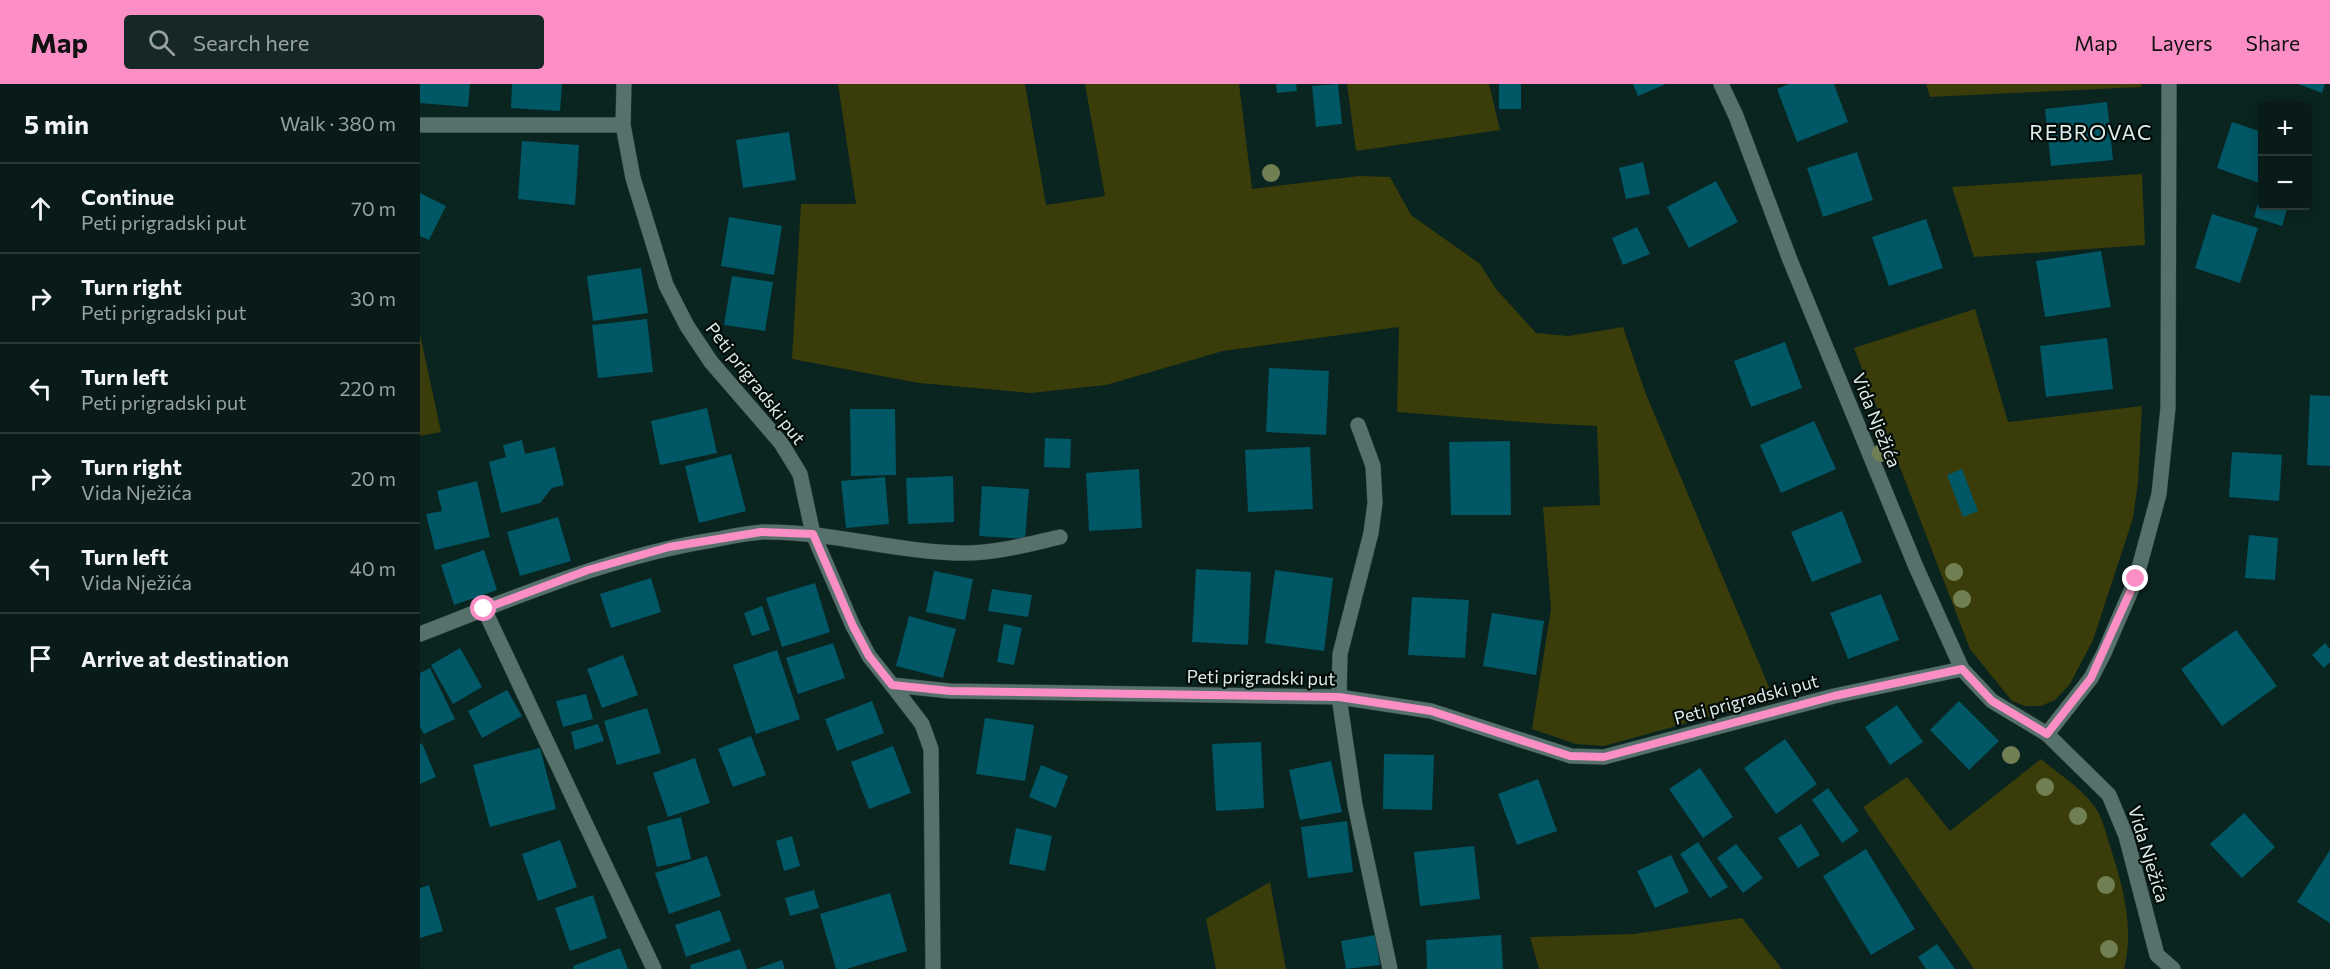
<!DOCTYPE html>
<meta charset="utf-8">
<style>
:root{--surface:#081b18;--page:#162825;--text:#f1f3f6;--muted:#98a1a2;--line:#293937;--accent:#fb8fc5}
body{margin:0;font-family:Commissioner,sans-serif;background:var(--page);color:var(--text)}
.controls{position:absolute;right:18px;top:18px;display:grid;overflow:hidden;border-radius:6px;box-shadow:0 3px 15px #0003}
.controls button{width:54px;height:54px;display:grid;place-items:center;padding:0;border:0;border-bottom:2px solid var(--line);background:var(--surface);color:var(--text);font:30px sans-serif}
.stop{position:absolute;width:18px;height:18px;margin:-14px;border:4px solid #fb8fc5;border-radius:50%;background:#fff}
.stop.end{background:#fb8fc5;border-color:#fff;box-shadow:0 2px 6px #0008}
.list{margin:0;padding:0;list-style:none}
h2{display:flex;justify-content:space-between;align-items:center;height:78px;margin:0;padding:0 24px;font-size:26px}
h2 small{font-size:20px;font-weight:400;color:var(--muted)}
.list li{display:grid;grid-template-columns:39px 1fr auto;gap:18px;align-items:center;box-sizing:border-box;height:90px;padding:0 24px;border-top:2px solid var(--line)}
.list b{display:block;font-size:22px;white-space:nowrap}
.list p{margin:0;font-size:20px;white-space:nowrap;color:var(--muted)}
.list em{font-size:20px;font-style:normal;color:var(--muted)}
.icon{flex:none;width:33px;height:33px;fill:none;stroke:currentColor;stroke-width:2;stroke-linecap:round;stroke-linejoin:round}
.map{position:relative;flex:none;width:1910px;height:885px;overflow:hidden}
header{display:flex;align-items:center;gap:36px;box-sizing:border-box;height:84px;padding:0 30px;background:var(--accent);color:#111}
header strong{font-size:28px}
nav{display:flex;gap:33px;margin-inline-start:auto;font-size:21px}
.search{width:420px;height:54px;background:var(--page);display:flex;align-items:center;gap:15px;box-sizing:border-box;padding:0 21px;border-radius:6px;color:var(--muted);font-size:22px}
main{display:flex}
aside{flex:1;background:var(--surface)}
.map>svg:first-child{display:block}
</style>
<header>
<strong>Map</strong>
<div class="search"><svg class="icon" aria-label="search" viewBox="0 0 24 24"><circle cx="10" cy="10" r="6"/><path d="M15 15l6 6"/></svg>Search here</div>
<nav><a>Map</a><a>Layers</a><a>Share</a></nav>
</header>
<main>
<aside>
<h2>5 min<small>Walk · 380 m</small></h2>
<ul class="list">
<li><svg class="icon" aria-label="ahead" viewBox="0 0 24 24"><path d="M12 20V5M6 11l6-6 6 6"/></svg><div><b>Continue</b><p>Peti prigradski put</p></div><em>70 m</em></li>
<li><svg class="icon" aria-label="right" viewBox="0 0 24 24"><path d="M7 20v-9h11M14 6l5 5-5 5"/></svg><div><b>Turn right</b><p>Peti prigradski put</p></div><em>30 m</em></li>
<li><svg class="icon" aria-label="left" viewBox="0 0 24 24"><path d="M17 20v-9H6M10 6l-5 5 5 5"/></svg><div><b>Turn left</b><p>Peti prigradski put</p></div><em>220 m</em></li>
<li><svg class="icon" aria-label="right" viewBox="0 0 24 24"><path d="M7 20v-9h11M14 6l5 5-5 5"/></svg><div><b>Turn right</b><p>Vida Nježića</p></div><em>20 m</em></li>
<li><svg class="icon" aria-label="left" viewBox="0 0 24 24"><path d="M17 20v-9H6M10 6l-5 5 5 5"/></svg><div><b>Turn left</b><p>Vida Nježića</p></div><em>40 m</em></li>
<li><svg class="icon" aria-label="arrive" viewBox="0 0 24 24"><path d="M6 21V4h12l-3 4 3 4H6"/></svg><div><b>Arrive at destination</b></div></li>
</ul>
</aside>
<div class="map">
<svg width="1910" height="885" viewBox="0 0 1910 885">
<rect width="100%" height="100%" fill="#0a2420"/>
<g fill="#3a3c09">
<path d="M418,0h187l21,121 59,-9 -20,-112h154l13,105 107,-13 31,1 21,38 69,49 16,25 40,44 32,3 55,-9 22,65 129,307 -170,47 -28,-2 -44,-15 19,-120 -8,-102 57,-2 -3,-79 -61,-3 -139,-11 2,-85 -176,24 -117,34 -75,8 -112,-10 -127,-24 9,-155h55z"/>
<path d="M927,0h142l11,46 -144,21z"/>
<path d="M1506,0h215v3l-211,10z"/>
<path d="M1722,90l3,71 -171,12 -22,-70z"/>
<path d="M1555,225l33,113 134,-16 -4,77 -5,35 -40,122 -23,44 -15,16 -14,6h-16l-13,-5 -42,-52 -116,-301z"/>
<path d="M0,250l21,98 -21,4z"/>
<path d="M1621,675c19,16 45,32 57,53 5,9 8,21 11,31 13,40 26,84 15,126h-150l-111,-162 44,-30 43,54z"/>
<path d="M850,798l16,87h-70l-10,-50z"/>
<path d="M1322,834l40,51h-243l-9,-32 104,-3z"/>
</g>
<g fill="#005765">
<path d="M0,0h50l-2,23 -48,-4z"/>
<path d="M92,0h50l-2,27 -49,-3z"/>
<path d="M856,0h20l1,7 -20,2z"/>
<path d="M918,0l4,40 -26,3 -4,-41z"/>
<rect x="1079" y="0" width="22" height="25"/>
<path d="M1213,0h33l-28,12z"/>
<path d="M1369,0h45l14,38 -51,20 -20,-53z"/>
<path d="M1878,0h27l-3,9z"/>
<path d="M1687,18l6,58 -62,6 -6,-57z"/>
<path d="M1812,38l30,10v52l-45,-16z"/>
<path d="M369,48l7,48 -53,8 -7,-48z"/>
<path d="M102,57l57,4 -4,60 -57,-6z"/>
<path d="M1437,68l16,48 -50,17 -16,-49z"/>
<path d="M1223,78l7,32 -24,5 -7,-31z"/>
<path d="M1296,97l22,41 -49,26 -22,-41z"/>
<path d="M0,109l26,13 -17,34 -9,-4z"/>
<path d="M1840,112l2,1v9h26l-6,20 -28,-9z"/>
<path d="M1792,130l46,14 -18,55 -45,-15z"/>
<path d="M309,133l53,9 -8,49 -53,-9z"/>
<path d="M1506,135l17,49 -54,18 -17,-49z"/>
<path d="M1217,143l13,27 -27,11 -11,-27z"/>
<path d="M1681,167l10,56 -66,10 -9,-56z"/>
<path d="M221,184l7,45 -55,8 -6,-45z"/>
<path d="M312,192l41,6 -8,49 -41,-6z"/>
<path d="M227,235l6,53 -55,6 -6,-53z"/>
<path d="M1687,254l6,51 -67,8 -6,-51z"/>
<path d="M1365,258l17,46 -51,19 -17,-46z"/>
<path d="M849,284l60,3 -3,64 -60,-3z"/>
<path d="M1890,311l20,1v70l-23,-1z"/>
<path d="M287,324l10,45 -57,12 -9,-44z"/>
<path d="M430,325h45l1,66 -45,1z"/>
<path d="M1394,337l22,48 -55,24 -21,-48z"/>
<path d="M625,354l26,1 -1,29 -26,-1z"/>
<path d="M102,356l3,14 30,-7 9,38 -12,3 -12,15 -39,10 -12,-51 17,-5 -3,-12z"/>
<path d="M1090,357l1,74h-60l-2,-73z"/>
<path d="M890,363l3,62 -65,3 -3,-62z"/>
<path d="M1812,368l50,3 -3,46 -50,-4z"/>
<path d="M311,370l15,57 -47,12 -14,-57z"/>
<path d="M719,385l3,59 -53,3 -3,-58z"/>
<path d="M1542,385l16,42 -15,6 -16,-42z"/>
<path d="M533,392l1,46 -46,2 -2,-46z"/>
<path d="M465,393l4,47 -43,4 -5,-47z"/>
<path d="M57,397l13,56 -55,13 -9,-36 16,-3 -5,-20z"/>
<path d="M562,402l47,3 -4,50 -46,-3z"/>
<path d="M1422,427l20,51 -50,20 -21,-50z"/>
<path d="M138,433l13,44 -51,15 -13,-44z"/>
<path d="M1829,451l29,3 -3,42 -30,-2z"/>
<path d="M64,466l13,40 -43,15 -13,-40z"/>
<path d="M776,485l55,3 -3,73 -56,-3z"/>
<path d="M855,486l58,8 -9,73 -59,-8z"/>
<path d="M514,487l39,8 -8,41 -39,-8z"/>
<path d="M231,494l10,34 -50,16 -11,-34z"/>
<path d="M395,499l15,49 -48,15 -16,-49z"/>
<path d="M572,505l40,6 -4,22 -40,-6z"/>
<path d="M1461,510l18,46 -51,19 -18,-46z"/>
<path d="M992,513l57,3 -4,58 -57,-3z"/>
<path d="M342,522l8,24 -18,6 -8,-23z"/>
<path d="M1072,529l52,8 -8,54 -53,-9z"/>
<path d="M489,532l47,13 -13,49 -47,-12z"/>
<path d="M584,540l18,4 -8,37 -17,-3z"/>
<path d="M1816,546l41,56 -55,40 -41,-57z"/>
<path d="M413,559l12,35 -47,16 -12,-36z"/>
<path d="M1905,559l5,6v13l-6,6 -12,-13z"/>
<path d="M40,564l22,39 -29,17 -22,-39z"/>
<path d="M357,566l23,69 -44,15 -23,-69z"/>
<path d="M203,571l15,40 -36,13 -15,-39z"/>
<path d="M10,584l25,51 -31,15 -4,-7v-54z"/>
<path d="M87,606l15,26 -40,22 -14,-27z"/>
<path d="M166,610l7,25 -30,8 -7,-26z"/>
<path d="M452,617l12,32 -47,18 -12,-32z"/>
<path d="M1539,617l40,40 -30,29 -39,-40z"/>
<path d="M1477,621l26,37 -33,23 -25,-38z"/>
<path d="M227,624l14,45 -44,12 -13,-44z"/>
<path d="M565,634l49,7 -9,56 -49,-7z"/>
<path d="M178,640l6,17 -29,9 -4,-18z"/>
<path d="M331,652l15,39 -33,12 -15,-38z"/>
<path d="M1365,655l32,45 -41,30 -32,-46z"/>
<path d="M841,658l3,66 -48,3 -4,-67z"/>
<path d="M2,659l14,34 -16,7v-40z"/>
<path d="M473,662l18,47 -42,16 -18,-47z"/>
<path d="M120,664l16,61 -66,18 -17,-62z"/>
<path d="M964,670l50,1 -2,55 -49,-1z"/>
<path d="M275,674l15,45 -42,14 -15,-44z"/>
<path d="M911,677l11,51 -42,8 -11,-50z"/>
<path d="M621,681l27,11 -12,32 -27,-11z"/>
<path d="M1280,684l33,49 -30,21 -34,-49z"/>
<path d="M1118,695l19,52 -40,14 -19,-51z"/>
<path d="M1408,704l31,43 -17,12 -30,-43z"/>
<path d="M1824,729l31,34 -33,31 -32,-34z"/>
<path d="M261,733l10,42 -34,8 -10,-41z"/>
<path d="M927,737l6,51 -45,6 -7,-51z"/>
<path d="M1381,740l19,31 -22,13 -20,-30z"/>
<path d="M596,744l36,8 -7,35 -36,-7z"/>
<path d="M372,752l8,30 -16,5 -8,-30z"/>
<path d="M140,756l17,47 -39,14 -16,-47z"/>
<path d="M1278,758l30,45 -18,11 -30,-44z"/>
<path d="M1316,760l27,34 -20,15 -26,-35z"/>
<path d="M1054,762l6,53 -60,7 -6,-54z"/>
<path d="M1446,765l49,80 -44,26 -48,-79z"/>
<path d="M1910,766v73l-33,-21z"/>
<path d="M1251,771l18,37 -34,16 -18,-37z"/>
<path d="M287,772l14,40 -52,18 -14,-41z"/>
<path d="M9,801l14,46 -23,7v-50z"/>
<path d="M394,806l5,18 -29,8 -5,-18z"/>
<path d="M470,809l17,58 -61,18h-10l-16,-55z"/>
<path d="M173,811l14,43 -37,13 -15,-43z"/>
<path d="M300,826l11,31 -45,16 -11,-32z"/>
<path d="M955,851l5,30 -34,4 -5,-28z"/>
<path d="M1081,851l2,34h-76l-1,-29z"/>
<path d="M1517,860l18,25h-29l-8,-12z"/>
<path d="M200,864l8,21h-54l-1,-3z"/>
<path d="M320,865l7,20h-56l-1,-4z"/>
<path d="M362,876l3,9h-29z"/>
</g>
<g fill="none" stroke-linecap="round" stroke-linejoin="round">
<g stroke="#303e3b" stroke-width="16">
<g id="street">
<path d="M204,0l-1,41 10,53 33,107 21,41 24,36 70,81 19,31 13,60 40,92 16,30 23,29 58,6 389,6 92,14 140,45 33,1 230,-61 128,-27"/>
<path d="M1301,0l15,32 54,144 126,307 46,102 30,32 55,33 62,61 17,41 31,119 16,14"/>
<path d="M0,41h203"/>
<path d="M938,341l15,41 2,37 -4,30 -31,121 -1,43 16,108 35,164"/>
<path d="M64,525l170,360"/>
<path d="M0,550c96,-37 191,-78 293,-94 16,-3 33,-7 50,-8 68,-1 135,21 203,21 32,0 63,-9 94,-16"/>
<path d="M472,601l30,39 9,25 2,220"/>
<path d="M1627,650l44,-56 13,-25 32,-74 23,-85 9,-86 1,-324"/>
</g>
</g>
<use href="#street" stroke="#56716b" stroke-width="15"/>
</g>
<g fill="#718052">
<circle cx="851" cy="89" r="9"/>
<circle cx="1461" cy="369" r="9"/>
<circle cx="1534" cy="488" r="9"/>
<circle cx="1542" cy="515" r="9"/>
<circle cx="1591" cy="671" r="9"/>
<circle cx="1625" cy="703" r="9"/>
<circle cx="1658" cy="732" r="9"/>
<circle cx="1686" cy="801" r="9"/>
<circle cx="1689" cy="865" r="9"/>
</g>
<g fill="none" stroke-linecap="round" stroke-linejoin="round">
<path stroke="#fb8fc5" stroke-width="8" d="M64,525l104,-39 81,-23 92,-15 52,2 40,92 16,30 23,29 58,6 389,6 92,14 139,45 34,1 230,-61 128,-27 30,32 55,33 44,-56 45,-99"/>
</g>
<g text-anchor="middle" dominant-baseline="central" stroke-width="4.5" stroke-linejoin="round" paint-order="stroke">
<g font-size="18" fill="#dcece8" stroke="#030b09">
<text transform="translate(336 299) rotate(52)">Peti prigradski put</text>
<text transform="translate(1457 336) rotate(68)">Vida Nježića</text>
<text transform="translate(841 593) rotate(1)">Peti prigradski put</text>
<text transform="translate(1326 615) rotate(-15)">Peti prigradski put</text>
<text transform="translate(1729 770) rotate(73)">Vida Nježića</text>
</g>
<g font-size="21" letter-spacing="1.5" fill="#dcece8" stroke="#030b09">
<text x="1671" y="47">REBROVAC</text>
</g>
</g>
</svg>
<div class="controls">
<button>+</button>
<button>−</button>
</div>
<div class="stop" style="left:64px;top:525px"></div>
<div class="stop end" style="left:1716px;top:495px"></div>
</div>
</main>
